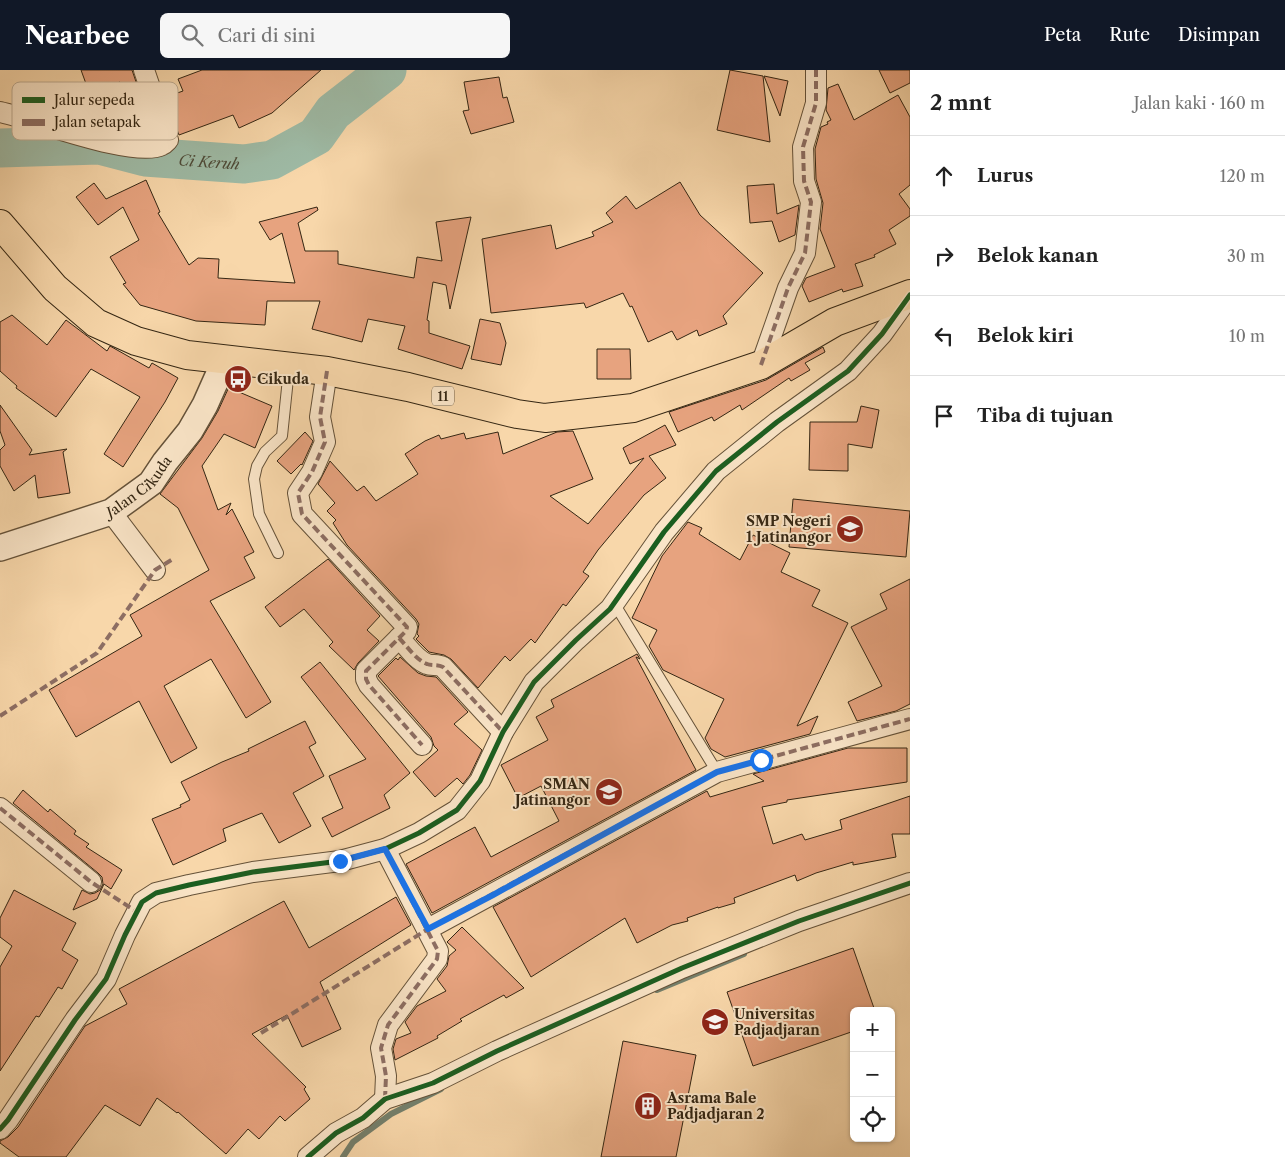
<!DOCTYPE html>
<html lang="id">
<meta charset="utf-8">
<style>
:root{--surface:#fff;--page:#f6f6f6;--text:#222;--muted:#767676;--line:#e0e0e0;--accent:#111827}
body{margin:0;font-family:"Libre Caslon Text",serif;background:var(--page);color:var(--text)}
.controls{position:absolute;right:15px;bottom:15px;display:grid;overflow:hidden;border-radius:8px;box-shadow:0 1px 4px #0004}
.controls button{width:45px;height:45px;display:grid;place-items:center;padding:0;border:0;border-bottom:1px solid var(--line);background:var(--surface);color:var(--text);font:25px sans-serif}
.stop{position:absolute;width:15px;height:15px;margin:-11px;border:4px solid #1a73e8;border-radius:50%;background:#fff}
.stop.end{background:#1a73e8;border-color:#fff;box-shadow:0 1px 5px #0008}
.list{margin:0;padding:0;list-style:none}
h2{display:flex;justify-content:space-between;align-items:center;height:65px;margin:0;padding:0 20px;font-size:21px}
h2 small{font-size:16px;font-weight:400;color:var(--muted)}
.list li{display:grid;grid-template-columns:32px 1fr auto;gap:15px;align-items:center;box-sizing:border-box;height:80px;padding:0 20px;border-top:1px solid var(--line)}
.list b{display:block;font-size:19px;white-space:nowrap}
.list em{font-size:16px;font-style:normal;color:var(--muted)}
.icon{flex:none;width:28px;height:28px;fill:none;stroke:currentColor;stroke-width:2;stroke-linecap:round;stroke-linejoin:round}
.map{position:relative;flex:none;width:910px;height:1087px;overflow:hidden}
header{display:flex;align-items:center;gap:30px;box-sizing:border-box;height:70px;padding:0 25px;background:var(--accent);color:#fff}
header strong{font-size:24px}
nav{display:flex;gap:28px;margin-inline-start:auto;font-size:18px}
.search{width:350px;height:45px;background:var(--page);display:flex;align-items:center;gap:12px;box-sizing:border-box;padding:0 18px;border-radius:8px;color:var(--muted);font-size:19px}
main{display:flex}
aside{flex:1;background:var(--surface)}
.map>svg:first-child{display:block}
</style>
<header>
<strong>Nearbee</strong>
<div class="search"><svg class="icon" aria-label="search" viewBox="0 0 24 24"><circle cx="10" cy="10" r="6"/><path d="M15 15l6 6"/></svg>Cari di sini</div>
<nav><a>Peta</a><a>Rute</a><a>Disimpan</a></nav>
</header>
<main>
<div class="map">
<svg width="910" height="1087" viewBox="0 0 910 1087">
<rect width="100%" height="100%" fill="#f8d7aa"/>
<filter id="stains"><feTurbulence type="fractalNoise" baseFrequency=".004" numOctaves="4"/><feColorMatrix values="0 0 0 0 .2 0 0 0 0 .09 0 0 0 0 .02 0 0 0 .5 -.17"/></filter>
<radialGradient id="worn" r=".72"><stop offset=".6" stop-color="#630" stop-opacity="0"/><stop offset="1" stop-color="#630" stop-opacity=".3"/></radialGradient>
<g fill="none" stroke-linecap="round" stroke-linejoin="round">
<g stroke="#747f6b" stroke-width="6">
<path d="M657,920l87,-36"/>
<path d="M343,1087l10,-15 38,-28 50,-25"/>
</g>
<path stroke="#9ebaa5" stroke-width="39" id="s1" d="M0,78l99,-3 46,12 99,7 28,-4 44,-24 17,-24 54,-42"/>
</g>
<g fill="#e7a37f" stroke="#342613">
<path d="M81,0h51l13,38 -15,5 -10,-31 -31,10z"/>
<path d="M202,0h119l-49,43 -33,15 -6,-13 -54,20 -13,-38 17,-6 -5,-12z"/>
<path d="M730,0l33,6 7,66 -53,-12z"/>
<path d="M879,0h31v13l-20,10z"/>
<path d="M764,6l24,5 -8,35z"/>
<path d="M499,7l4,21 4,-1 7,25 -43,12 -8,-23 6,-1 -5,-28z"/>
<path d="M838,14l16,36 44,-25 12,22v68l-11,9 11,15v7l-21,14 7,14 -22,11 1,2 -20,7 8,22 -20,6 -1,-3 -33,13 -7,-16 4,-8 29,-11 -15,-38 3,-26 -7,-24 -1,-30 6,-22 7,-3 -1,-2 4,-2 -5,-10 2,-22z"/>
<path d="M146,110l14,32 -2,1 31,52 9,-7 21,1 -1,19 77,5 -13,-50 -12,7 -11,-18 58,-15 1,3 -20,13 7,28h33v13l76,14 3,-21 25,4 -6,-39 35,-5 -21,92 -4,-24 -13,-3 -6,38 2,1v12l41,13 -8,23 -64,-20 7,-23 -37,-7 -6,23 -50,-13 8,-28h-53l-2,24 -69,-4 -56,-16 -17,-21 3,-1 -16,-26 29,-17 -16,-33 -25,18 -22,-28 18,-14 12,16z"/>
<path d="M680,112l20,33 63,58 -40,43 4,8 -28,12 -2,-6 -20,10 -5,-9 -24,11 -16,-36 -2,1 -7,-14 -37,15 -2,-5 -93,10 -9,-74 69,-14 5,24 38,-13 -2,-4 21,-10 -7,-9 20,-17 10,13z"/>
<path d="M774,114l3,30 22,-9 -4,30 -16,7 -7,-21 -22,2 -3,-37z"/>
<path d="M12,245l35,30 19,-25 41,31 3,-5 39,22 3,-5 26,15 -13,24 -42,65 -19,-13 36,-57 -49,-28 -35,48 -40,-29 1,-2 -17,-15v-49z"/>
<path d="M480,249l20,4 6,20 -5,22 -30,-6z"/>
<path d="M823,277l2,5 -20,11 5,7 -19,11 -2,-3 -47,32 -2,-5 -26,16 -2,-4 -34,15 -9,-20 97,-32z"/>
<path d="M597,279h33l1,30h-34z"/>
<path d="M234,306l10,2 -5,14 33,14 -17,42 -31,-14 -22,32 16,44 13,-7 -5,12 6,-6 22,43 -10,5 11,21 -45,23 61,101 -25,16 -35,-59 -47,27 33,62 -26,15 -32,-62 -63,36 -27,-47 93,-54 -12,-21 79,-45 -31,-62 -18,-14 42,-56 16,-27z"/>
<path d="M0,335l32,45 -3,5 38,-6 -4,3 7,41 -32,5 -3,-23 -21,16 -14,-25v-16l5,-5 -5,-14z"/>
<path d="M861,336l18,4 -7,38 -24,-4v27l-39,-1 1,-48h47z"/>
<path d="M665,355l11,20 -27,11 17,22 -22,17 -46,55 -15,22 6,4 -23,30 -3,-2 -28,39 -4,-4 -21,22 -5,-5 -27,32 -27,-29 -7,-4 -15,-3 -13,-13 3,-3 -2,-2 2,-10 -3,-5 -69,-74 -14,-22 3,-3 -9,-9 8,-8 -17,-19 12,-23 27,30 7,-5 12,15 42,-27 -13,-20 20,-13 14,-6 2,4 23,-6 2,6 32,-7 5,22 54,-22 16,-1 20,48 -43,17 38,28 56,-66 -14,6 -7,-16z"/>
<path d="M305,362l8,9 -11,24 -1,-1 -10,10 -14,-13z"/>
<path d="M793,429l117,12 -4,46 -117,-10z"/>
<path d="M688,452l14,6 -3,6 41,26 13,-25 37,18 -9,19 39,18 -8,16 36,17 -51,103 21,-10 -8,18 -85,23 -14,-8 -6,-11 19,-39 -61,-29 -14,-24 8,-16 -25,-12 30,-62z"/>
<path d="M328,489l52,57 -13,14 12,11 -21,22 -4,7 -25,-24 4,-4 -29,-33 -24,18 -15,-20z"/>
<path d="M910,509v125l-14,7 -39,10 -9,-19 34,-16 -31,-59 36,-18 -7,-15z"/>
<path d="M637,584l3,5 -4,-2 60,113 -264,143 -26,-49 69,-37 16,30 68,-36 -18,-35 -23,12 -17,-33 47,-25 -12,-23 18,-10 -3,-7z"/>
<path d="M400,587l18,16 8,3 10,1 32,35 -14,12 28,26 -12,25 -7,9 -6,-6 -22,19 -22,-25 25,-22 -4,-4 -3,-9 -53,-61 18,-18 2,2z"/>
<path d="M320,592l90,111 -26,22 6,13 -58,29 -10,-19 21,-10 -14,-32 37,-17 -65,-82z"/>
<path d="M305,651l11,22 -7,4 15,29 -31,17 18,33 -32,17 -17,-30 -39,16 3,12 -53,24 -21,-46 29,-12 -1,-2 10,-5 -9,-18 41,-20 27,-11 -1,-2z"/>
<path d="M848,678h59v34l-120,18v2l-25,5 11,37 29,-10 3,6 37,-11 -2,-9 70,-24v38h-18l4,23 -43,8v-3l-37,11 -19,8 -2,-6 -61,23 1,5 -17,5v-1l-31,11 1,3 -16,4 -35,18 -12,-25 -94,59 -38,-70 214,-116 3,6 54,-16 -11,-7z"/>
<path d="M23,720l25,22 2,-3 26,22 -2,3 15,10 -3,3 36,23 -11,19 -7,-5 -7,15 -24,11 9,-20 8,4 5,-1 5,-3 3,-6 -1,-7 -4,-4 -85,-70z"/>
<path d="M14,820l62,33 -14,27 16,10 -16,29 -4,-2 -19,30 -3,-1 -36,55v-104l12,-21 -12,-9v-19z"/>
<path d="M396,827l15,28 -91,57 21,47 -39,18 -15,-32 -35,19 54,53 -2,2 6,10 -25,22 -5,-5 -21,23 -11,-10 -22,25 -48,-42 -1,1 -20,-15 -17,28 -35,-21 -39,52h-47l-19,-14v-2l8,-4 10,-10 67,-101 42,-22 -8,-15 165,-88 25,47z"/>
<path d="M462,857l62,61 -18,10 -2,-3 -44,24 2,2 -25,15 1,2 -43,22 -2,-11 3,-10 15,-6 -6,-11 12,-16 29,-15 -9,-12 10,-13 2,-10 7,-6 -9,-8z"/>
<path d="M853,878l22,63h-21v20l-101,35 -26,-74z"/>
<path d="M623,971l73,14 -20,102h-75z"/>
</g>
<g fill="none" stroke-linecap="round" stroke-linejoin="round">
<g stroke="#655239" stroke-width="12">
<g id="service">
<path d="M278,483l-19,-39 -5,-35 3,-13 8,-14 17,-16 7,-67"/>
<path d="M614,533l103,169"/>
</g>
</g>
<g stroke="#655239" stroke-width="22">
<g id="minor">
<path d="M0,42c33,7 135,47 162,33 3,-1 4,-3 6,-5l-24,-70"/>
<path d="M761,295l27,-77 17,-35 6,-51 -7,-21 -1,-34 13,-44v-33"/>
<path d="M327,301l-7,46 5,25 -13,30 -14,21 4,21 105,113 -1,4 -40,40v8l3,6 53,60"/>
<path d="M111,442l44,58"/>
<path d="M399,568c8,8 17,22 28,26 5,2 10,0 16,3l60,65"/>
<path d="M0,738l91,74"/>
<path d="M428,859l289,-157 193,-53"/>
<path d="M385,1029l1,-23 -5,-28 7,-23 49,-66 1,-8 -53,-102"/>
<path d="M0,1059l8,-9 67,-100 31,-41 19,-44 17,-33 14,-9 33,-8 64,-13 87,-11 45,-12 34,-16 38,-23 23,-29 23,-49 31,-50 42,-42 34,-31 54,-77 52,-61 61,-49 71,-51 34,-37 28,-39"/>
<path d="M308,1087l28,-24 27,-15 22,-19 48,-16 64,-32 185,-83 117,-47 111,-38"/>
</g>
</g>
<g stroke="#655239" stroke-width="28">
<g id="tertiary">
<path id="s2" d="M0,478l111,-36 40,-29 14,-21 25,-31 15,-26 20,-45"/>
</g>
</g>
<g stroke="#342613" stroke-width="30">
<path id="trunk" d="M0,154l55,64 41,35 40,18 51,14 140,16 81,16 109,27 28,4 88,-10 128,-43 74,-43 75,-28"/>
</g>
<use href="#service" stroke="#fae5c8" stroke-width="10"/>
<use href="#minor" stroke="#fae5c8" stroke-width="20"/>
<use href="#tertiary" stroke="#fae5c8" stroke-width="25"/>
<use href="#trunk" stroke="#f8d7aa" stroke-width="28"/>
<g stroke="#8d6e63" stroke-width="4" stroke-dasharray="8 4" stroke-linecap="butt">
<path d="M761,295l27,-77 17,-35 6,-51 -7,-21 -1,-34 13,-44v-33"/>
<path d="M327,301l-7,46 5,25 -13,30 -14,21 4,21 105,113 -1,4 -40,40v8l3,6 53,60"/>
<path d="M399,568c8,8 17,22 28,26 5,2 10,0 16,3l60,65"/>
<path d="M0,646l97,-63 58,-83 18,-11"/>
<path d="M0,738l91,74 46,30"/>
<path d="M261,963l167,-104 289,-157 193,-53"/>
<path d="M385,1029l1,-23 -5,-28 7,-23 49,-66 1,-8 -53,-102"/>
</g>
<g stroke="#fae5c8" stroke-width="8">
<g id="cycleway">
<path d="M0,1059l8,-9 67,-100 31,-41 19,-44 17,-33 14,-9 33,-8 64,-13 87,-11 45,-12 34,-16 38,-23 23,-29 23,-49 31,-50 42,-42 34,-31 54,-77 52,-61 61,-49 71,-51 34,-37 28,-39"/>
<path d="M308,1087l28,-24 27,-15 22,-19 48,-16 64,-32 185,-83 117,-47 111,-38"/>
</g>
</g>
<use href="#cycleway" stroke="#1b5e20" stroke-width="5"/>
</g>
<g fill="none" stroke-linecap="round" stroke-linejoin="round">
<path stroke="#1a73e8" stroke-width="6" d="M340,791l45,-12 43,80 65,-34 224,-123 44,-12"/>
</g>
<defs>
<g id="bus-disc" transform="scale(1.4375)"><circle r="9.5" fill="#8f2418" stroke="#fae5c8"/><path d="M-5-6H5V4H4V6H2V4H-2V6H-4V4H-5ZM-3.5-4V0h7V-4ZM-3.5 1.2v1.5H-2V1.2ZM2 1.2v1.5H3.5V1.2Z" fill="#fff"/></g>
<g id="school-disc" transform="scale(1.4375)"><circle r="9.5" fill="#8f2418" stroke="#fae5c8"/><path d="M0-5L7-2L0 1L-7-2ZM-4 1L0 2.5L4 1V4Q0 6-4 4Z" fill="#fff"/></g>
<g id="university-disc" transform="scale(1.4375)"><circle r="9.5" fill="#8f2418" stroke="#fae5c8"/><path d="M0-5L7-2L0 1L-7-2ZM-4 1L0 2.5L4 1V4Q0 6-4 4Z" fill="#fff"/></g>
<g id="building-disc" transform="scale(1.4375)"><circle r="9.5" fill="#8f2418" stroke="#fae5c8"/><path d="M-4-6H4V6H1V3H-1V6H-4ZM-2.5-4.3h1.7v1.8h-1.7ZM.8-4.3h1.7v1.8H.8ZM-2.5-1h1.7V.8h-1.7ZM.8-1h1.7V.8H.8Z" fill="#fff"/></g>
</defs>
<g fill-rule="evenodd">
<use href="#bus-disc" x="238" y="309"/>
<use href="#school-disc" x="850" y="459"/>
<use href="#school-disc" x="609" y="722"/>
<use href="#university-disc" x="715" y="952"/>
<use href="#building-disc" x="648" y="1036"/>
</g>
<g text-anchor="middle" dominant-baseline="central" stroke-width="4" stroke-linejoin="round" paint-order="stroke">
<rect fill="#fae5c8" stroke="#6f5f49" stroke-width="1" x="432" y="316.5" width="22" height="19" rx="4"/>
<g font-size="12" font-weight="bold" fill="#342613">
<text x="443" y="326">11</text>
</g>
<g font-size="14" font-weight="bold" fill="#342613" stroke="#fae5c8" text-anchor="start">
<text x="257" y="309">Cikuda</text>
<text x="831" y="451" text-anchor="end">SMP Negeri<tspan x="831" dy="16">1 Jatinangor</tspan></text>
<text x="590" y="714" text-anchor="end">SMAN<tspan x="590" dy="16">Jatinangor</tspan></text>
<text x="734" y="944">Universitas<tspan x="734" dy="16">Padjadjaran</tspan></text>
<text x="667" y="1028">Asrama Bale<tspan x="667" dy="16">Padjadjaran 2</tspan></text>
</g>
<g font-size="14" fill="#342613" stroke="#fae5c8">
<text stroke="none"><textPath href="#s2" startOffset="155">Jalan Cikuda</textPath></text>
</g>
<g font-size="15" font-style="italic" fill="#4e4b38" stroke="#fae5c8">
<text stroke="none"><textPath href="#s1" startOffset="211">Ci Keruh</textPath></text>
</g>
</g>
<rect x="12" y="12" width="166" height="58" rx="8" fill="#fae5c8" stroke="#bfac92" stroke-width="1"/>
<rect x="22" y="27" width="23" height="6" fill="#1b5e20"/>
<rect x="22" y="49" width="23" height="7" fill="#8d6e63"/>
<g font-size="14" fill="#342613">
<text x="54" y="35">Jalur sepeda</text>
<text x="54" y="57">Jalan setapak</text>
</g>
<rect width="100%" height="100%" filter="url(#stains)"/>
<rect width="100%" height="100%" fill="url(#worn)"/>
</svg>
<div class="controls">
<button>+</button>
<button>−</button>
<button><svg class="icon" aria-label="locate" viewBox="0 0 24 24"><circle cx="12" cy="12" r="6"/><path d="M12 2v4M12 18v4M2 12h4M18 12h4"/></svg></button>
</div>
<div class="stop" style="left:761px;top:690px"></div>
<div class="stop end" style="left:340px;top:791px"></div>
</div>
<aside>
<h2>2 mnt<small>Jalan kaki · 160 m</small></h2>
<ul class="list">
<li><svg class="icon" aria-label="ahead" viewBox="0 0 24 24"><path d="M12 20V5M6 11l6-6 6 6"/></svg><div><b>Lurus</b></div><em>120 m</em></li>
<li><svg class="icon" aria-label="right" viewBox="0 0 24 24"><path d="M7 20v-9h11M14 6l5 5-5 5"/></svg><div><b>Belok kanan</b></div><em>30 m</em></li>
<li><svg class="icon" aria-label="left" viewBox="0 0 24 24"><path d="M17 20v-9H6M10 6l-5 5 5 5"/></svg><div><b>Belok kiri</b></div><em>10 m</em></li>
<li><svg class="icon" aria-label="arrive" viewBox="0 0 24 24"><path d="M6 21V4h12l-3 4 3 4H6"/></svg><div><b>Tiba di tujuan</b></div></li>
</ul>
</aside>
</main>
